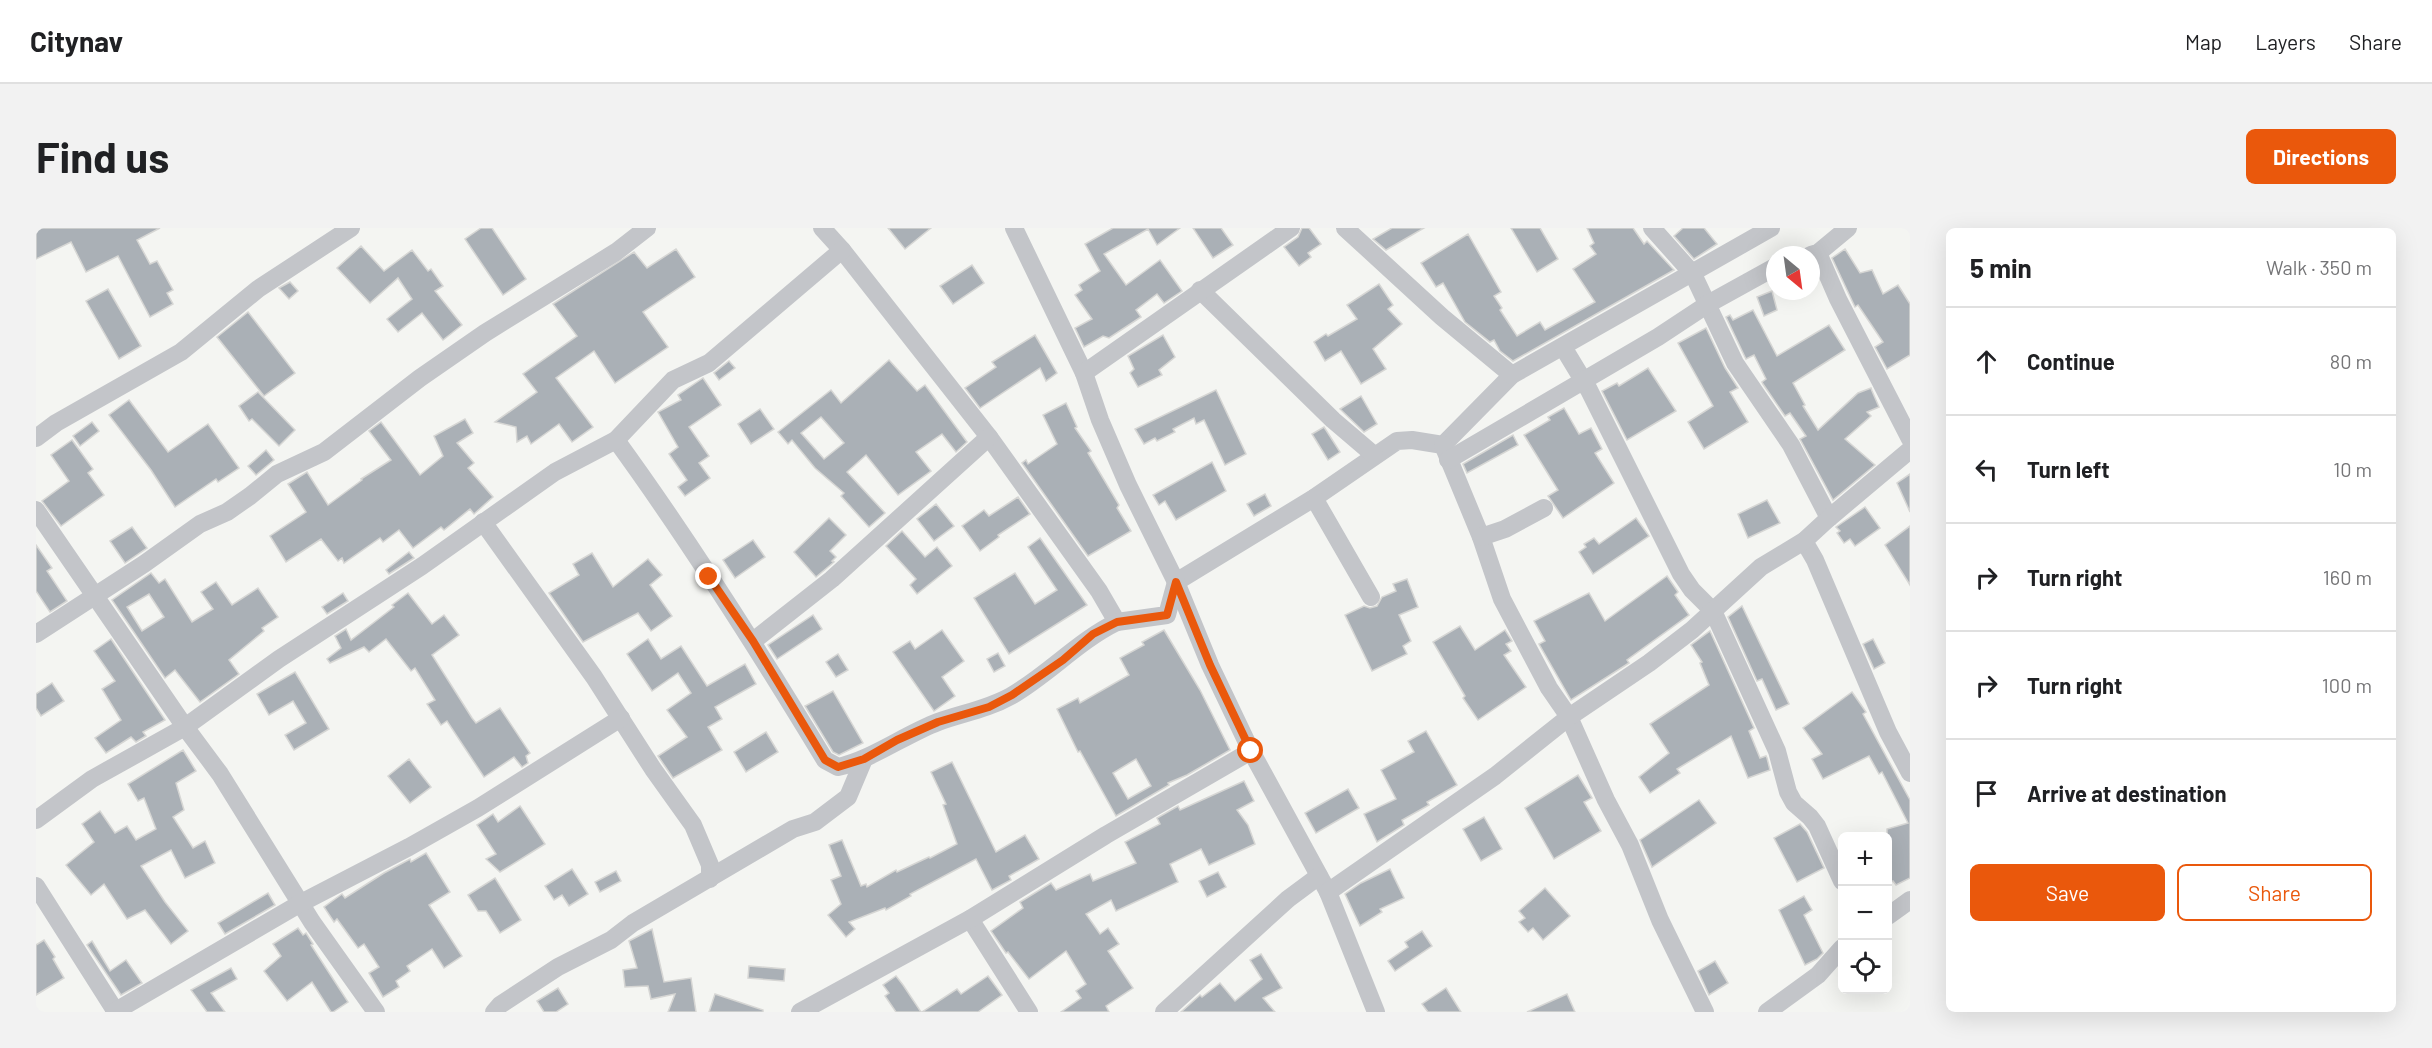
<!DOCTYPE html>
<meta charset="utf-8">
<style>
:root{--surface:#fff;--page:#f2f2f2;--text:#202124;--muted:#757577;--line:#e0e0e0;--accent:#ea580c}
body{margin:0;font-family:Barlow,sans-serif;background:var(--page);color:var(--text)}
.controls{position:absolute;right:18px;bottom:18px;display:grid;overflow:hidden;border-radius:9px;box-shadow:0 6px 24px #0002}
.controls button{width:54px;height:54px;display:grid;place-items:center;padding:0;border:0;border-bottom:2px solid var(--line);background:var(--surface);color:var(--text);font:30px sans-serif}
.compass{position:absolute;left:1730px;top:18px;width:54px;height:54px;border-radius:50%;background:var(--surface);box-shadow:0 6px 24px #0002;rotate:151deg}
.stop{position:absolute;width:18px;height:18px;margin:-14px;border:4px solid #ea580c;border-radius:50%;background:#fff}
.stop.end{background:#ea580c;border-color:#fff;box-shadow:0 2px 6px #0008}
.list{margin:0;padding:0;list-style:none}
h2{display:flex;justify-content:space-between;align-items:center;height:78px;margin:0;padding:0 24px;font-size:26px}
h2 small{font-size:20px;font-weight:400;color:var(--muted)}
.list li{display:grid;grid-template-columns:39px 1fr auto;gap:18px;align-items:center;box-sizing:border-box;height:108px;padding:0 24px;border-top:2px solid var(--line)}
.list b{display:block;font-size:22px;white-space:nowrap}
.list em{font-size:20px;font-style:normal;color:var(--muted)}
.actions{display:flex;gap:12px;padding:18px 24px}
.actions a{flex:1;padding:14px 0;border:2px solid var(--accent);border-radius:9px;text-align:center;font-size:21px;color:var(--accent)}
.actions .main{background:var(--accent);color:#fff}
.icon{flex:none;width:33px;height:33px;fill:none;stroke:currentColor;stroke-width:2;stroke-linecap:round;stroke-linejoin:round}
.map{position:relative;flex:none;width:1874px;height:784px;overflow:hidden;border-radius:9px}
header{display:flex;align-items:center;gap:36px;box-sizing:border-box;height:84px;padding:0 30px;background:var(--surface);border-bottom:2px solid var(--line)}
header strong{font-size:28px}
nav{display:flex;gap:33px;margin-inline-start:auto;font-size:21px}
.intro{display:flex;align-items:center;justify-content:space-between;box-sizing:border-box;height:144px;padding:0 36px}
h1{margin:0;font-size:42px}
.button{padding:15px 27px;border-radius:9px;background:var(--accent);color:#fff;font-size:21px;font-weight:700}
main{display:flex;gap:36px;padding:0 36px}
aside{flex:1;background:var(--surface);border-radius:9px;box-shadow:0 6px 24px #0002}
.map>svg:first-child{display:block}
</style>
<header>
<strong>Citynav</strong>
<nav><a>Map</a><a>Layers</a><a>Share</a></nav>
</header>
<div class="intro"><h1>Find us</h1><a class="button">Directions</a></div>
<main>
<div class="map">
<svg width="1874" height="784" viewBox="0 0 1874 784">
<rect width="100%" height="100%" fill="#f4f5f2"/>
<g fill="#aab0b6" stroke="#d6d6d4" stroke-width="1.5" fill-rule="evenodd">
<path d="M0,0h124l-23,12 13,24 7,-3 16,29 -6,3 6,11 -23,13 -32,-61 -32,16 -15,-30 -35,17z"/>
<path d="M445,0h11l34,51 -23,16 -38,-56z"/>
<path d="M852,0h43l-26,21z"/>
<path d="M1077,0h67l-23,17 -9,-16 -44,25 22,31 34,-25 22,31 -18,12 -7,-9 -21,16 5,7 -32,21 -6,-2 -19,11 -9,-19 17,-9 -17,-24 7,-5 -3,-5 21,-14 -15,-27z"/>
<path d="M1157,0h28l12,17 -20,13z"/>
<path d="M1266,0h7l12,16 -13,9 3,4 -12,9 -15,-19 14,-10z"/>
<path d="M1356,0h32l-38,22 -13,-11z"/>
<path d="M1475,0h29l18,31 -21,13z"/>
<path d="M1551,0h46l11,16 3,-3 27,29 -161,91 -13,-10 -6,-11 -4,2 -25,-20 -22,-39 -7,4 -15,-24 47,-29 33,58 -7,4 8,12 -2,2 17,26 23,-14 5,8 50,-28 -22,-33 23,-15 -6,-8 4,-3z"/>
<path d="M1647,0h21l13,16 -23,15 -20,-23z"/>
<path d="M325,18l23,25 28,-21 16,21 3,-2 12,17 -8,5 27,34 -19,15 -21,-27 -24,19 -11,-13 25,-20 -14,-21 -28,25 -33,-35z"/>
<path d="M640,21l19,28 -52,35 25,35 -53,36 -21,-32 -38,27 37,49 -21,15 -13,-18 -28,20 -4,-8 -10,6 -1,-15 -21,-5 42,-30 -14,-18 54,-38 -24,-32 81,-52 13,16z"/>
<path d="M1809,21l15,24 12,-3 11,24 15,-9 12,19v51l-23,14 -12,-22 8,-5 -25,-37 -3,2 -23,-49z"/>
<path d="M936,37l12,18 -31,21 -13,-18z"/>
<path d="M254,54l8,9 -9,8 -10,-11z"/>
<path d="M1343,56l14,21 -5,4 14,15 -29,25 13,20 -25,15 -20,-33 -16,10 -11,-19 12,-8 2,2 29,-17 -10,-14z"/>
<path d="M72,61l33,57 -22,13 -33,-58z"/>
<path d="M1736,63l5,19 -13,6 -7,-19z"/>
<path d="M1717,82l24,46 52,-31 16,25 -52,33 12,22 -2,1 15,24 40,-37 13,-5 1,3 7,16 -12,5 4,4 -26,23 30,26 -42,35 -33,-61 6,-3 -16,-23 -5,3 -22,-32 -1,-2 4,-3 -12,-24 -8,4 -1,-2 -19,-40 4,-2 3,5z"/>
<path d="M212,84l47,61 -31,23 -47,-59z"/>
<path d="M1670,100l19,40 13,20 -8,4 18,30 -44,27 -16,-27 25,-16 -35,-63z"/>
<path d="M999,107l22,38 -11,8 -6,-13 -60,40 -15,-20 31,-21 -4,-5z"/>
<path d="M1127,107l12,22 -16,13 3,5 -24,12 -8,-14 4,-4 -6,-13z"/>
<path d="M853,132l28,31 8,-6 42,57 -11,10 -14,-18 -26,18 15,19 -33,24 -32,-40 -19,17 38,41 -16,14 -28,-31 3,-3 -29,-25 -23,-28 -4,4 -10,-12 53,-42 10,13zM785,189l23,26 -20,16 -23,-26z"/>
<path d="M693,133l6,7 -16,12 -5,-7z"/>
<path d="M1612,140l28,43 -49,29 -25,-49 15,-8 2,3z"/>
<path d="M667,150l18,27 -32,22 20,29 -10,7 11,15 -25,18 -7,-9 9,-7 -18,-26 9,-7 -20,-35 23,-12 -3,-5z"/>
<path d="M1180,162l30,64 -21,11 -21,-45 -8,4 -2,-6 -21,11 2,3 -18,9 -2,-3 -11,6 -9,-15z"/>
<path d="M222,164l37,38 -16,16 -27,-27 -3,2 -10,-15z"/>
<path d="M1325,168l16,28 -13,8 -24,-23z"/>
<path d="M93,172l39,52 40,-28 31,44 -21,14 -2,-3 -41,28 -24,-37 -42,-55z"/>
<path d="M1030,175l11,24 -2,1 16,23 -3,2 31,52 -2,3 14,23 -43,25 -66,-93 4,-3 2,4 29,-20 -14,-29z"/>
<path d="M1528,180l15,26 12,-6 11,21 -7,4 19,30 -51,35 -15,-22 10,-6 -34,-55 26,-15 -2,-3z"/>
<path d="M724,181l14,20 -23,15 -13,-20z"/>
<path d="M429,191l8,14 -16,10 17,20 -6,5 25,29 -19,17 -4,-5 -26,21 -3,-3 -28,21 -14,-18 -16,12 -3,-4 -36,25 -2,-5 -4,3 -17,-22 -35,23 -16,-26 36,-24 -18,-28 19,-12 21,33 34,-25 -1,-1 30,-19 -22,-29 12,-9 39,53 23,-19 -9,-20z"/>
<path d="M56,194l7,9 -19,15 -7,-10z"/>
<path d="M1288,199l16,25 -12,8 -16,-26z"/>
<path d="M1477,207l5,10 -51,28 -4,-9z"/>
<path d="M36,212l21,29 -5,4 16,22 -43,31 -19,-25 27,-20 -18,-26z"/>
<path d="M230,222l8,10 -18,15 -8,-9z"/>
<path d="M1176,234l14,29 -50,29 -11,-19 -6,4 -6,-10z"/>
<path d="M1874,246v38l-13,-29z"/>
<path d="M1229,266l6,12 -17,10 -7,-12z"/>
<path d="M982,269l12,17 -32,21 1,2 -19,14 -18,-25 22,-16 5,6z"/>
<path d="M1731,272l13,23 -32,15 -10,-24z"/>
<path d="M900,276l18,22 -20,15 -17,-22z"/>
<path d="M1829,279l15,21 -25,18 -5,-7 -6,4 -7,-10 3,-2 -4,-4z"/>
<path d="M793,290l17,17 -16,16 6,6 -4,4 2,1 -18,15 -22,-25z"/>
<path d="M1600,290l13,18 -56,38 -14,-22 7,-5 -2,-3 10,-6 5,6z"/>
<path d="M1874,298v59l-25,-40z"/>
<path d="M96,299l15,21 -22,15 -15,-22z"/>
<path d="M866,303l23,26 12,-10 15,19 -35,28 -7,-9 6,-6 -30,-33z"/>
<path d="M1004,310l47,67 -78,49 -35,-56 41,-25 20,31 22,-14 -29,-43z"/>
<path d="M717,312l12,17 -30,21 -12,-18z"/>
<path d="M0,317l16,23 -5,3 20,30 -17,11 -14,-21z"/>
<path d="M373,324l5,6 -25,16 -3,-4z"/>
<path d="M556,325l21,34 35,-28 14,16 -12,10 22,31 -21,15 -13,-18 -55,29 -34,-49 30,-18 -6,-11z"/>
<path d="M115,345l8,10 6,-4 27,43 21,-13 -12,-17 15,-10 16,23 26,-17 20,29 -16,11 2,3 -35,29 10,14 -39,28 -25,-32 -10,8 -53,-78zM113,366l15,23 -22,14 -15,-24z"/>
<path d="M1631,348l11,16 -3,3 14,20 -62,45 2,3 -58,37 -32,-56 6,-3 -11,-20 55,-28 16,28z"/>
<path d="M1371,351l11,28 -19,8 12,26 -8,5 4,8 -35,17 -27,-56 19,-9 6,2 7,-2 5,-9 14,-6 -3,-7z"/>
<path d="M307,365l5,8 -21,13 -5,-7z"/>
<path d="M372,365l24,31 12,-9 15,20 -27,20 40,63 4,5 24,-15 30,45 -4,3 2,7 -6,4 -8,-10 -30,20 -37,-56 -6,4 -14,-21 8,-4 -20,-32 -4,3 -25,-32 -17,13 -5,-5 -34,16 -3,-4 14,-11 -6,-12 11,-7 5,11 43,-33 -2,-2z"/>
<path d="M1706,378l47,98 -13,6 -14,-31 -5,2 -29,-64z"/>
<path d="M777,387l9,14 -45,30 -9,-14z"/>
<path d="M1424,398l15,24 30,-20 7,11 -6,3 5,7 -7,4 22,32 -48,33 -15,-22 2,-2 -32,-54z"/>
<path d="M906,402l22,31 -22,16 13,19 -21,15 -41,-59 17,-11 5,8z"/>
<path d="M1128,402l36,60 30,60 -43,25 -19,8 1,2 -53,31 -36,-65 -2,1 -21,-43 21,-11 2,5 49,-28 -9,-17 24,-13 -2,-3zM1100,531l15,27 -23,13 -15,-26z"/>
<path d="M1674,403l44,97 -5,3 11,27 6,-2 1,2 3,12 -22,8 -17,-42 -54,33 3,4 -30,20 -11,-16 30,-24 -19,-29 59,-39 -9,-22 2,-1 -11,-17z"/>
<path d="M75,411l54,81 -22,12 3,4 -10,6 -5,-5 -25,16 -11,-15 26,-18 -19,-31 13,-8 -21,-30z"/>
<path d="M612,411l13,20 20,-13 26,40 38,-22 11,20 -41,23 7,12 -14,8 14,23 -49,28 -15,-22 29,-19 -20,-27 24,-17 -13,-20 -26,18 -25,-37z"/>
<path d="M1837,411l12,24 -11,6 -11,-25z"/>
<path d="M962,425l7,13 -11,6 -7,-13z"/>
<path d="M802,426l10,16 -12,7 -10,-15z"/>
<path d="M259,444l34,57 -35,21 -9,-15 21,-12 -13,-22 -24,14 -12,-21z"/>
<path d="M16,455l12,18 -23,15 -5,-8v-14z"/>
<path d="M797,463l30,52 -24,12 -6,-3 -28,-46z"/>
<path d="M1816,464l14,20 -3,2 47,86v78l-14,7 -3,-4 -6,3v-55l21,-6 -26,-51 -3,2 -10,-18 -46,23 -11,-20 10,-5 -19,-26z"/>
<path d="M1390,503l31,54 -30,17 2,3 -27,15 2,5 -27,17 -13,-28 32,-15 -15,-29 33,-18 -6,-11z"/>
<path d="M730,504l12,20 -32,20 -12,-20z"/>
<path d="M147,522l13,21 -20,12 8,27 -11,7 20,31 12,-7 10,22 -30,15 -14,-28 -30,16 24,36 23,29 -17,13 -26,-34 -18,9 -23,-35 -13,11 -25,-30 28,-23 -12,-18 18,-13 15,22 12,-7 9,14 20,-11 -12,-31 -6,3 -10,-17z"/>
<path d="M373,531l22,28 -21,16 -22,-27z"/>
<path d="M916,534l44,90 29,-17 14,24 -30,17 2,4 -19,10 -16,-31 -66,35 1,2 -25,14 -1,-2 -36,14 6,7 -9,8 -18,-22 13,-11 -10,-24 10,-4 -12,-31 13,-5 19,46 5,-2 1,3 29,-17 1,2 32,-15 1,1 27,-14 -14,-39 3,-1 -15,-32z"/>
<path d="M1542,547l14,23 -8,4 17,29 -47,28 -29,-51z"/>
<path d="M1208,553l10,20 -17,9 11,15 7,19 -46,21 -8,-16 -31,15 8,18 -62,29 -5,-11 -25,14 14,20 8,-6 11,16 -11,7 25,37 -27,18 3,6h-48l20,-14 -5,-7 10,-7 -20,-33 -37,28 -21,-27 -2,1 -15,-22 32,-23 -3,-6 31,-19 5,7 34,-16 3,7 43,-18 -11,-21 35,-18 -3,-6 21,-12 2,4z"/>
<path d="M1312,561l11,19 -43,25 -11,-20z"/>
<path d="M1663,572l17,23 -64,44 -12,-27z"/>
<path d="M484,578l25,38 -45,28 -14,-13 10,-5 -19,-29 16,-11 5,8z"/>
<path d="M1448,589l18,32 -21,12 -18,-32z"/>
<path d="M1764,596l7,8 17,36 -27,14 -23,-44z"/>
<path d="M390,625l24,39 -21,13 33,51 -18,12 -12,-19 -25,17 3,5 -14,10 3,6 -16,10 -14,-24 10,-6 -15,-23 -6,4 -21,-29 -3,3 -10,-15 18,-13 3,4 39,-25 26,-14 1,3z"/>
<path d="M536,641l16,25 -19,12 -7,-11 -8,5 -9,-14z"/>
<path d="M1354,641l14,29 -24,11 2,3 -22,14 -15,-32 16,-11z"/>
<path d="M580,643l5,10 -21,11 -5,-10z"/>
<path d="M1182,644l8,15 -19,10 -8,-16z"/>
<path d="M459,650l26,42 -21,13 -14,-22h-8l-10,-16z"/>
<path d="M1509,660l25,28 -27,24 -10,-12 -5,4 -9,-10 6,-4 -6,-7z"/>
<path d="M232,665l7,12 -50,29 -7,-11z"/>
<path d="M1768,668l8,14 -8,5 19,38 -6,6 -12,6 -26,-55z"/>
<path d="M262,700l5,7 3,-2 7,11 -2,1 37,57 -15,10h-2l-19,-30 -25,19 -23,-30 17,-15 -8,-12z"/>
<path d="M616,701l12,53 27,-4 5,34h-28l7,-18 -24,5 -3,-13 -23,1 -2,-17 14,-2 -8,-27z"/>
<path d="M1386,703l10,15 -37,25 -7,-10 20,-14 -3,-5z"/>
<path d="M8,712l11,17 -2,2 11,19 -28,17v-50z"/>
<path d="M56,713l18,30 16,-11 16,23 -21,12 -34,-50z"/>
<path d="M1225,726l21,34 -19,10 12,14h-94l19,-17 2,2 18,-14 15,18 27,-22 -12,-19z"/>
<path d="M1679,733l13,22 -19,12 -11,-24z"/>
<path d="M713,738l36,3 -1,12 -36,-3z"/>
<path d="M195,740l6,11 -26,14 14,19h-18l-16,-22z"/>
<path d="M860,748l7,9 18,27h-25l-11,-16 4,-3 -6,-8z"/>
<path d="M952,748l14,19 -24,17h-56l35,-23 4,5z"/>
<path d="M522,760l10,16 -12,8h-12l-7,-11z"/>
<path d="M1410,760l15,24h-33l-6,-8z"/>
<path d="M679,766l48,16v2h-54z"/>
<path d="M1531,766l8,18h-48z"/>
</g>
<g fill="none" stroke-linecap="round" stroke-linejoin="round">
<g stroke="#c3c5c9" stroke-width="18">
<path d="M786,0l20,22 147,187 110,154 18,31 50,-7 9,-33 138,-84 83,-57 15,-1 31,5 69,-70 259,-147"/>
<path d="M978,0l70,145 16,47 28,65 48,97 34,83 41,86 77,141 48,120"/>
<path d="M1309,0l97,89 70,58"/>
<path d="M1616,0l41,46 42,89 56,82 38,73"/>
<path d="M1782,25l20,46 72,140"/>
<path d="M1775,27l7,-2 30,-25"/>
<path d="M1164,62l133,130 41,35"/>
<path d="M1527,119l26,43 92,184 11,16 21,21 64,140 11,41 6,11 16,14 7,9 25,55"/>
<path d="M1048,145l207,-145"/>
<path d="M0,210l20,-15 125,-71 77,-63 93,-61"/>
<path d="M580,212c75,103 143,211 209,320l13,7c35,-8 66,-32 100,-45 25,-9 50,-13 73,-26 38,-22 67,-55 106,-74"/>
<path d="M1407,217l38,92 21,62 47,89 20,29 37,83 24,45 30,75 45,92"/>
<path d="M1412,232l210,-123 50,-33 67,-37"/>
<path d="M1278,270l57,99"/>
<path d="M0,282l149,217 35,47 92,148 64,90"/>
<path d="M447,294l111,155 59,92 40,56 17,40v14"/>
<path d="M1445,309l24,-8 39,-21"/>
<path d="M1768,313l11,19 73,172 22,41"/>
<path d="M0,406l108,-70 56,-40 27,-12 23,-16 27,-22 47,-22 96,-74 65,-45 131,-81 31,-24"/>
<path d="M717,413l79,-62 157,-142"/>
<path d="M0,592l56,-41 93,-52 94,-68 143,-93 133,-94 61,-32 57,-60 36,-17 133,-113"/>
<path d="M0,658l80,126"/>
<path d="M1292,664l167,-116 74,-59 80,-54 43,-33 69,-63 43,-26 25,-23 81,-68"/>
<path d="M1852,688l22,-16"/>
<path d="M934,691l59,93"/>
<path d="M78,784l187,-109 108,-56 69,-39 143,-90"/>
<path d="M458,784l6,-7 58,-38 53,-27 22,-17 160,-94 22,-7 33,-25 16,-38"/>
<path d="M764,784l170,-93 136,-84 145,-84"/>
<path d="M1128,784l124,-113 31,-23"/>
<path d="M1731,784l51,-37 24,-27"/>
</g>
</g>
<g fill="none" stroke-linecap="round" stroke-linejoin="round">
<path stroke="#ea580c" stroke-width="8" d="M673,349l44,64 72,119 13,7 26,-8 33,-19 41,-18 51,-15 23,-12 51,-35 30,-26 24,-12 50,-7 9,-33 34,83 41,86"/>
</g>
</svg>
<div class="controls">
<button>+</button>
<button>−</button>
<button><svg class="icon" aria-label="locate" viewBox="0 0 24 24"><circle cx="12" cy="12" r="6"/><path d="M12 2v4M12 18v4M2 12h4M18 12h4"/></svg></button>
</div>
<svg class="compass" viewBox="-18 -18 36 36"><path d="M0-13l5 13h-10z" fill="#e53935"/><path d="M0 13l5-13h-10z" fill="#757577"/></svg>
<div class="stop" style="left:1215px;top:523px"></div>
<div class="stop end" style="left:673px;top:349px"></div>
</div>
<aside>
<h2>5 min<small>Walk · 350 m</small></h2>
<ul class="list">
<li><svg class="icon" aria-label="ahead" viewBox="0 0 24 24"><path d="M12 20V5M6 11l6-6 6 6"/></svg><div><b>Continue</b></div><em>80 m</em></li>
<li><svg class="icon" aria-label="left" viewBox="0 0 24 24"><path d="M17 20v-9H6M10 6l-5 5 5 5"/></svg><div><b>Turn left</b></div><em>10 m</em></li>
<li><svg class="icon" aria-label="right" viewBox="0 0 24 24"><path d="M7 20v-9h11M14 6l5 5-5 5"/></svg><div><b>Turn right</b></div><em>160 m</em></li>
<li><svg class="icon" aria-label="right" viewBox="0 0 24 24"><path d="M7 20v-9h11M14 6l5 5-5 5"/></svg><div><b>Turn right</b></div><em>100 m</em></li>
<li><svg class="icon" aria-label="arrive" viewBox="0 0 24 24"><path d="M6 21V4h12l-3 4 3 4H6"/></svg><div><b>Arrive at destination</b></div></li>
</ul>
<div class="actions"><a class="main">Save</a><a>Share</a></div>
</aside>
</main>
